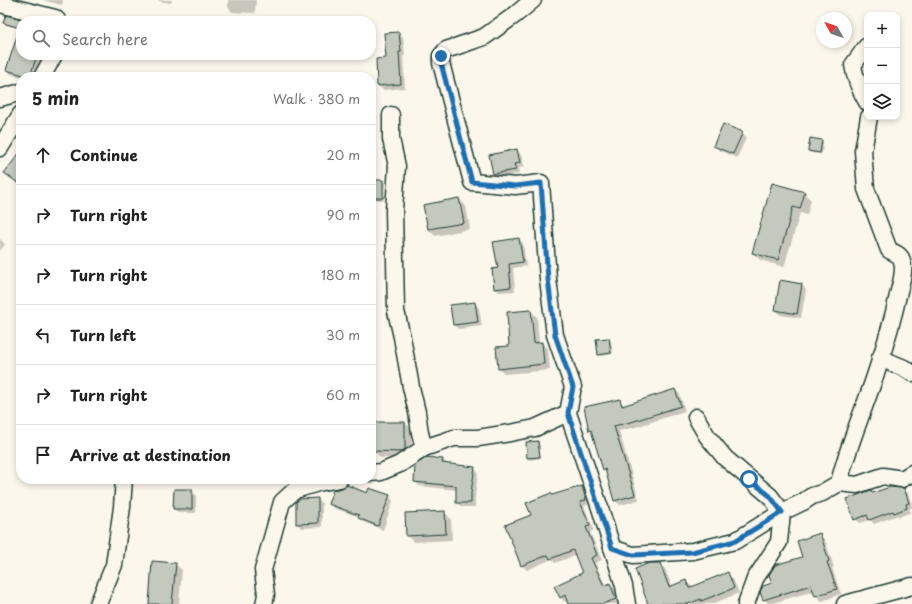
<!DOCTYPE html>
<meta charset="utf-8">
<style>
:root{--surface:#fff;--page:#f6f6f6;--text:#222;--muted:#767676;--line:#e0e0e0}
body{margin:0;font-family:"Playpen Sans",sans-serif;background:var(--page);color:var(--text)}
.controls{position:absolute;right:12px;top:12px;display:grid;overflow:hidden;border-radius:8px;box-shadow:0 2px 6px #0003}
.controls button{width:36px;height:36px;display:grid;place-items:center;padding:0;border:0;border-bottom:1px solid var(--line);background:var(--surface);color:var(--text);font:20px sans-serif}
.compass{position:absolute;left:816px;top:12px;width:36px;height:36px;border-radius:50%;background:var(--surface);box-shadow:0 2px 6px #0003;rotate:310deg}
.stop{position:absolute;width:12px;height:12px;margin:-9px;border:3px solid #1f6fb2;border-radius:50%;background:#fff}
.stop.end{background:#1f6fb2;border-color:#fff;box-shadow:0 1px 4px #0008}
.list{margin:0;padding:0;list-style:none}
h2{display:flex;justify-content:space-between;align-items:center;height:52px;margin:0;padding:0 16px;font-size:17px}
h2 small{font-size:13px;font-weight:400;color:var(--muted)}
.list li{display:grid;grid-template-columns:26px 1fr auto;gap:12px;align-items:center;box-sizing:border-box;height:60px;padding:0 16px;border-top:1px solid var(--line)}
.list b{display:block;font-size:15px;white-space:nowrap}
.list em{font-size:13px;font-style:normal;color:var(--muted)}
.icon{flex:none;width:22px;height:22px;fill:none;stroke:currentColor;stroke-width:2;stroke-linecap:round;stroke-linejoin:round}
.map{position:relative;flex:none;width:912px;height:604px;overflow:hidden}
.search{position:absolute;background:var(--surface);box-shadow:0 2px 6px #0003;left:16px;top:16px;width:360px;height:44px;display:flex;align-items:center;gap:10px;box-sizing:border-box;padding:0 14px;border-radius:16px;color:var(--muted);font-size:15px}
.panel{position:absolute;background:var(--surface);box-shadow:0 2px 6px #0003;left:16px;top:72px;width:360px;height:412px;border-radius:16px}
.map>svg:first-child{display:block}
</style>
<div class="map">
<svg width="912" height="604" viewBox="0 0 912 604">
<rect width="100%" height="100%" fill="#fbf7ec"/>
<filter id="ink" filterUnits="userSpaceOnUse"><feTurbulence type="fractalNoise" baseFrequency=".025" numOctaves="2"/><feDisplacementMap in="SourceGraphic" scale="8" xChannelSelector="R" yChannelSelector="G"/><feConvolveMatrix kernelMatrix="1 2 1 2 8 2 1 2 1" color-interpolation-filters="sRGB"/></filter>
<g filter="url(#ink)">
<g fill="#0003">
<path d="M43,0h20l-1,5z"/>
<path d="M158,0h14l-1,3 -12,-2z"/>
<path d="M228,0h28l-1,13 -23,-1 -4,-5z"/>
<path d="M21,21v8l-15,-4 -2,-2 18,-2h1z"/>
<path d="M399,33l4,4 2,19h-2l2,32 -22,2 -5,-5 9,-26z"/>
<path d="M21,49v6h17l3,3 -6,19h-14l-10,-3 -4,-4z"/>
<path d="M742,133l4,5 -9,20 -18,-8 -4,-5z"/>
<path d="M821,141l2,1 -1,12 -11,-1 -1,-2z"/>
<path d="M517,150l4,5 3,12 -6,1 1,6 -21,4 -4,-4 -4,-18z"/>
<path d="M383,181l2,2 -1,17 -10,-1 -2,-2z"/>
<path d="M804,193l7,7 -4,15 -7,-2 -16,54 -24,-7 -7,-7z"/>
<path d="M459,199l7,7 4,23 -35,7 -7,-7z"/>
<path d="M0,239l5,5 -5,7z"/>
<path d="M518,239l5,4 3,23 -13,2 2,23 -16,1 -4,-4 4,-19z"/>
<path d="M802,285l4,5 -5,28 -21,-3 -4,-5z"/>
<path d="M475,303l4,5 3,18 -24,3 -4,-4z"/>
<path d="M531,311l6,6 2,27 3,-1 6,6 2,21 -45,4 -6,-6z"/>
<path d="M609,339l2,2 2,13 -12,2 -2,-2z"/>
<path d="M675,390l5,5 5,16 -49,16 -17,4 20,69 -19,5 -6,-5 -7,-28 -3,-3 -11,-36 -3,-3 30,-29 5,5z"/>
<path d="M374,423h31l7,7 -1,26 -3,2h-27l-7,-7z"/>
<path d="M537,442l2,2 2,14 -11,2 -2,-2z"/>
<path d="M443,460l4,4 27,4 4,4 -3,25v10h-14l-4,-5v-12l-38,-4 -4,-5z"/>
<path d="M97,479h8l-1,3z"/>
<path d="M582,487l5,5 3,12 -6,2 10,24 -4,2 12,28 -7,3 11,23 4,-2 5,5 5,15h-51l-1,-3 -3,1 -5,-5 23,-23 -7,-19 -21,8 -3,-4 -25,11 -5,-5 10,-50 20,-19z"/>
<path d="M903,489l5,4 4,12v3l-3,1 2,3 -12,5 -1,-2 -24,9 -4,-4 -10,3 -5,-4 16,-28 2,3z"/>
<path d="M192,490l4,5v18h-17l-5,-4z"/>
<path d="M368,494l21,2 4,5 -10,29 -20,-8 -4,-4v-1l-25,-9 -5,-5z"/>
<path d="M317,499l5,4v24l-21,1 -4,-5z"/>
<path d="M444,512l7,7 1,21 -38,2 -7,-6z"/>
<path d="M819,535l6,5 9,27 -2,1 9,26 -19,7 -6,-5 -2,-5 -45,13 -5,-5 9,-15 31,-26z"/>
<path d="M175,564l7,6 -3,34h-29z"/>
<path d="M659,564l6,5 7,18 14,-6 6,7 36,-14 5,5 6,14 -27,11h-64l-3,-6 1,-1z"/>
</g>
<g fill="#c4c9be" stroke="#1f3d34">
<path d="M6,15l17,5 -1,1h-1l-1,7 -17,-5z"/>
<path d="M19,30h2v25h16l-7,22 -24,-7z"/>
<path d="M399,32l2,20h-2l2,32 -24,2 -1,-27 10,-1 -2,-25z"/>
<path d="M723,124l20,8 -10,22 -20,-8z"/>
<path d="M810,138l12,2 -2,13 -12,-2z"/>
<path d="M517,149l3,14 -6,1 2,6 -23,4 -4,-19z"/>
<path d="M21,151v34l-17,-12z"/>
<path d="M372,180h11v18h-12z"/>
<path d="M772,183l33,9 -5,17 -7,-2 -15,53 -26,-7z"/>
<path d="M459,198l5,25 -36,6 -5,-24z"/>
<path d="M519,238l4,24 -14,2 2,23 -17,2 -2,-20 6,-1 -5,-26z"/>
<path d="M780,280l22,4 -5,30 -22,-4z"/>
<path d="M475,302l3,20 -25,3 -3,-20z"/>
<path d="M531,310l3,33 8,-1 2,22 -46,5 -2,-22 13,-1 -2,-34z"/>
<path d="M609,338l2,15 -13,2 -2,-16z"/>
<path d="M675,389l6,17 -50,16 -17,4 21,69 -21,6 -9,-32 -2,1 -12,-40 -2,1 -5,-24 36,-8 2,7z"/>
<path d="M373,422h32v27l-4,3 -28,-1z"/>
<path d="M538,441l2,16 -13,1 -1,-16z"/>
<path d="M427,457l16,2 -1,4 33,4 -4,25v11h-15v-17l-42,-4 1,-17z"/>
<path d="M347,485l20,8 2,-5 21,7 -12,31 -20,-8 1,-3 -31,-11 5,-14 9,-2z"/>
<path d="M582,486l4,14 -6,2 10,23 -4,2 11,28 -6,3 13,28 6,-3 6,16 -13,5h-35l-3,-9 -5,3 -6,-12 28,-13 -9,-23 -23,9 -2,-4 -27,11 -16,-41 26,-10 -5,-12 25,-10 1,2z"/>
<path d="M890,487l11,1h3l5,15 -3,1 1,4 -13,5 -1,-2 -24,9 -2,-5 -13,5 -7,-21 24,-9 1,3z"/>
<path d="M174,489h18v20h-19z"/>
<path d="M318,498v25l-22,1v-22l4,-3z"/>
<path d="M445,511l1,23 -40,2 -1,-23z"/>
<path d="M820,533l9,28 -2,1 10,27 -22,7 -4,-11 -48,15 -3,-8 3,-6 9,-3 -3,-8 6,-10 27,-8 -5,-16z"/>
<path d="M152,561l24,2 -4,41h-23z"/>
<path d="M649,563h11l9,24 17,-7 3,8 39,-16 6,16 -33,13v-2l-13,5h-40l-13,-35z"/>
</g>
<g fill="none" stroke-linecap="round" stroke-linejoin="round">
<g stroke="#1f3d34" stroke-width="19">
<g id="minor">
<path d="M533,0l-18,15 -31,22 -38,13 -5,6v7l31,119 43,4 26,-3 7,96 7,56 18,52 -5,26 32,95 24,78 3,18"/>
<path d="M0,4l55,14 3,3"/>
<path d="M866,47l-13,18c2,14 7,25 14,37"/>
<path d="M42,77l12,-22"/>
<path d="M0,98l21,-6"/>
<path d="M391,115v24l6,27 -3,44 2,101 6,26 9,50 6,25 3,21 4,15"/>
<path d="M0,148l21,-34"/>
<path d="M880,358l24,10 8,5"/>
<path d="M696,417l11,19 18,22 45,38 12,16 -3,30 -24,37 -9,25"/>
<path d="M371,473l10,-1 19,-8 24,-16 30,-10h24l32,-5 25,-5 33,-15"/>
<path d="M839,483c9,-38 25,-73 37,-110 9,-27 17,-54 23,-82 2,-9 6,-20 3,-30 -1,-6 -7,-8 -13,-11l-23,-61 -3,-38 6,-34"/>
<path d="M612,548l21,7 60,-4 42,-10 47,-29 21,-10 9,-6 10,-3 17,-10 18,2 26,-9 19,3 10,-6"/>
<path d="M98,604l16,-39 8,-58 2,-28"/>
<path d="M264,604l2,-9 -3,-25 19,-68 13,-12 23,-7 22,-4"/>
<path d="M845,604l67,-18"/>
</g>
</g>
<use href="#minor" stroke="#fbf7ec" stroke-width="16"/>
</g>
</g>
<g fill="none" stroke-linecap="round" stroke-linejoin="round" filter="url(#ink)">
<path stroke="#1f6fb2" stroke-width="5" d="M441,56v7l31,119 43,4 26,-3 7,96 7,56 18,52 -5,26 44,135 21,7 59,-3 43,-11 47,-29 -12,-16 -21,-17"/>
</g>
</svg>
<div class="controls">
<button>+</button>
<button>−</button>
<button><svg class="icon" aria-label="layers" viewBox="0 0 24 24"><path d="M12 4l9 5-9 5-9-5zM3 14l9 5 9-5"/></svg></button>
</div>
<svg class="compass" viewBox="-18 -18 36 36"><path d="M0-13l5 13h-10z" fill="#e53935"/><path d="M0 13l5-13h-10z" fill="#767676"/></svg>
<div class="stop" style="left:749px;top:479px"></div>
<div class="stop end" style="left:441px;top:56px"></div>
<div class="search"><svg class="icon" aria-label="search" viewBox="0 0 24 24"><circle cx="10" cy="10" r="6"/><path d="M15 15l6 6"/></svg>Search here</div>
<section class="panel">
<h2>5 min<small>Walk · 380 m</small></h2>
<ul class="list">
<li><svg class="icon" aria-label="ahead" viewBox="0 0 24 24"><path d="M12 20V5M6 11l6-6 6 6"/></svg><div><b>Continue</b></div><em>20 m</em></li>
<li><svg class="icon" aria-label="right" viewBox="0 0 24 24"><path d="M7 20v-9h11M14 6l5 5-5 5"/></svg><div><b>Turn right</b></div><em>90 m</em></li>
<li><svg class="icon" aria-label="right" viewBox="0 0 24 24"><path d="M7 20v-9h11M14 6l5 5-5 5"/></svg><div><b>Turn right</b></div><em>180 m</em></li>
<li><svg class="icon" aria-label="left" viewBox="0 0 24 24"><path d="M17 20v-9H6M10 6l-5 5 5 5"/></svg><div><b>Turn left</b></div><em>30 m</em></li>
<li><svg class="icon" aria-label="right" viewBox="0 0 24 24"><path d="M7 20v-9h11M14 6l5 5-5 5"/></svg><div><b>Turn right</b></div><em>60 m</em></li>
<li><svg class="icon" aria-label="arrive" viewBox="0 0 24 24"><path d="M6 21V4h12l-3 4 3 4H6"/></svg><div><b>Arrive at destination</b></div></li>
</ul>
</section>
</div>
